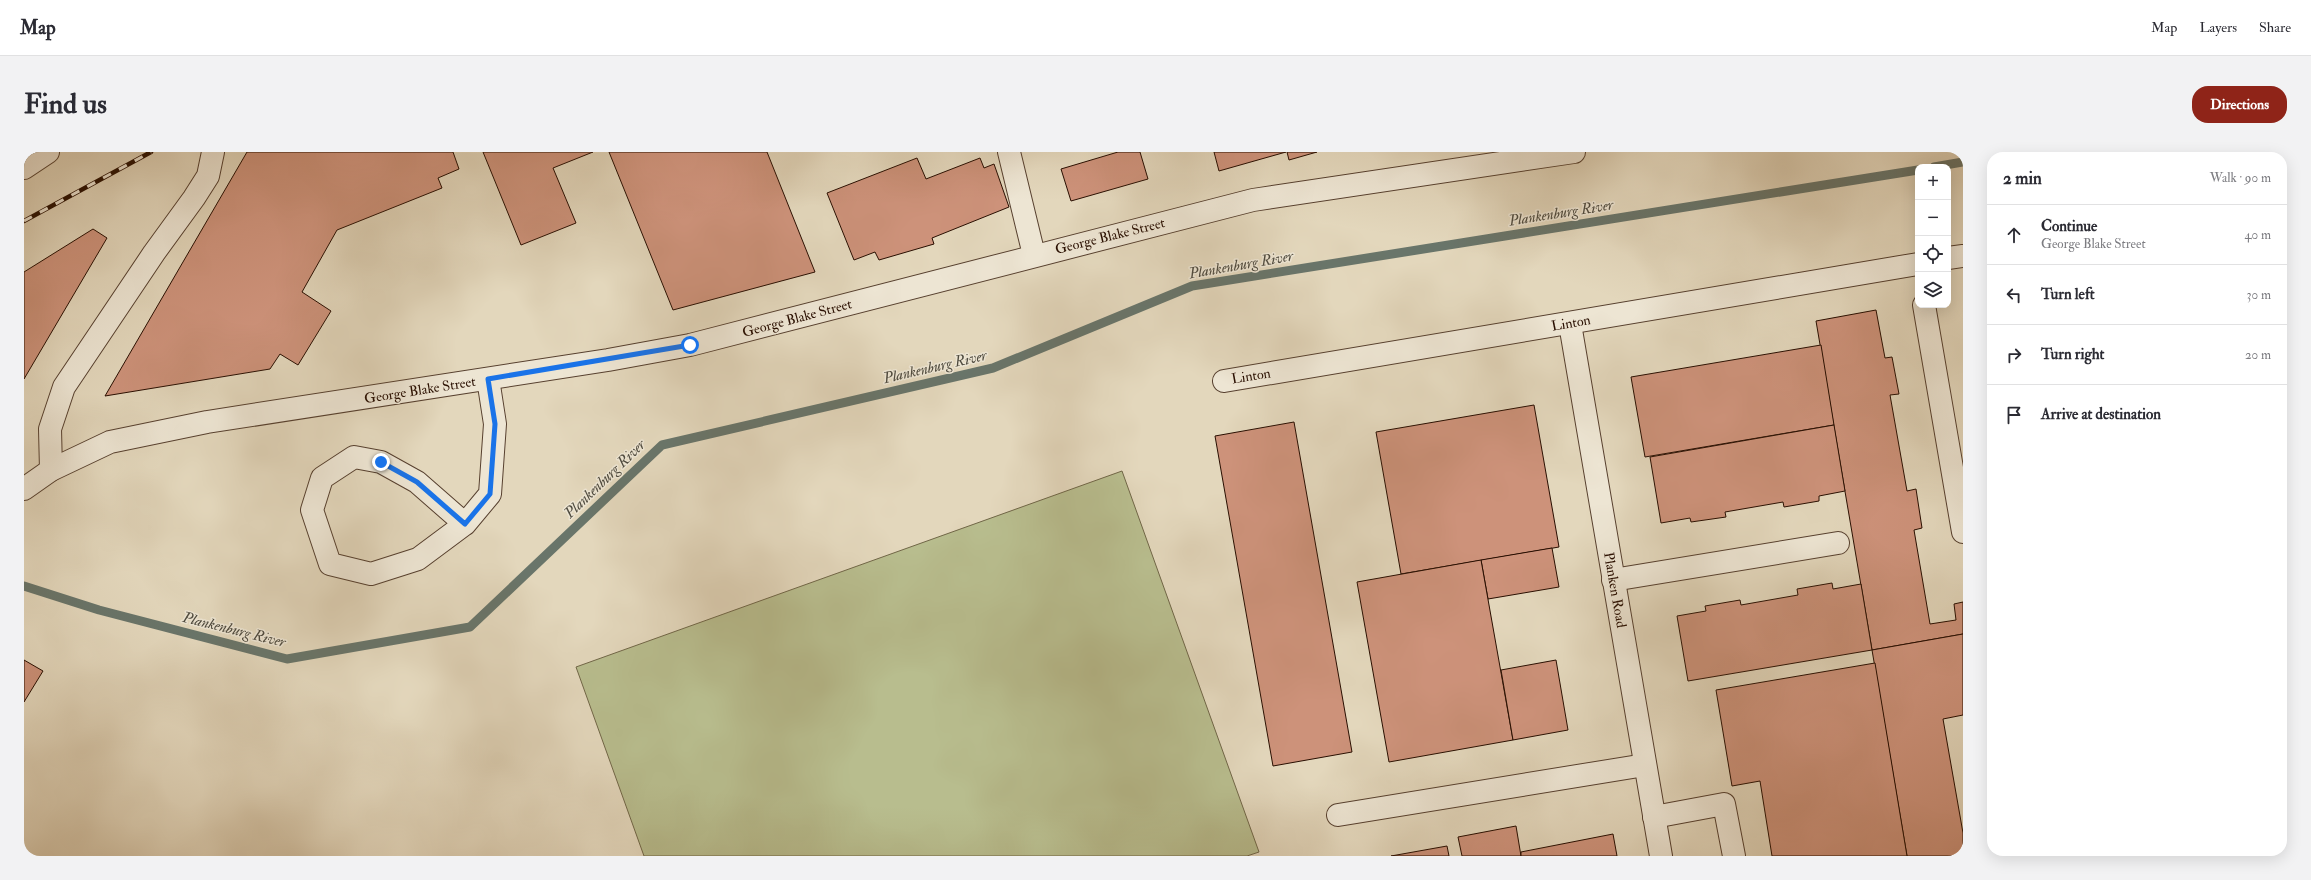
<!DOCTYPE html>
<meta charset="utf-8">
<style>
:root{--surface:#fff;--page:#f2f2f3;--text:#2b2b33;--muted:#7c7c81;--line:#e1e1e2;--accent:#8f2418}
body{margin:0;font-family:"IM FELL Double Pica",serif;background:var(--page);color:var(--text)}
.controls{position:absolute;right:12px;top:12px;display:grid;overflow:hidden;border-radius:8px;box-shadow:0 4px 16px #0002}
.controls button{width:36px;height:36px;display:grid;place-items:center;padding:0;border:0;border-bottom:1px solid var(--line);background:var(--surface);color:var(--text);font:20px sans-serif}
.stop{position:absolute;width:12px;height:12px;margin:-9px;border:3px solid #1a73e8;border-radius:50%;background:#fff}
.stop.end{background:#1a73e8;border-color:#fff;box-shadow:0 1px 4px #0008}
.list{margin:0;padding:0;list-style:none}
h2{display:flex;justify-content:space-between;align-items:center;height:52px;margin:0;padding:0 16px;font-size:17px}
h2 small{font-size:13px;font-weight:400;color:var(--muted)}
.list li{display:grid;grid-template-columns:26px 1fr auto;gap:12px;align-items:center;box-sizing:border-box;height:60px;padding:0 16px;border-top:1px solid var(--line)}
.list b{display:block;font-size:15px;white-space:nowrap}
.list p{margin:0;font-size:13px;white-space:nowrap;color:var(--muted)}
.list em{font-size:13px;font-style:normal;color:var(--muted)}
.icon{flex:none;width:22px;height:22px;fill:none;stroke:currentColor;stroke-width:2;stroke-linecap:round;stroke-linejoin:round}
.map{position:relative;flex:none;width:1939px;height:704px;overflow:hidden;border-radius:16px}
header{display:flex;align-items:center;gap:24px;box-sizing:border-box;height:56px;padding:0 20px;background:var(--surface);border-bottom:1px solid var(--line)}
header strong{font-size:19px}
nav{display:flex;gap:22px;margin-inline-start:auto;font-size:14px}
.intro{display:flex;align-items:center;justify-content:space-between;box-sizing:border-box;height:96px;padding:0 24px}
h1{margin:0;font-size:28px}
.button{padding:10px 18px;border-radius:16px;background:var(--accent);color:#fff;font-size:14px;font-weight:700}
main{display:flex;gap:24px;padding:0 24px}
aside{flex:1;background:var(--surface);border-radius:16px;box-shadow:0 4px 16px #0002}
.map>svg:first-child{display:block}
</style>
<header>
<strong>Map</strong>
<nav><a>Map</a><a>Layers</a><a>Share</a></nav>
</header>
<div class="intro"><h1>Find us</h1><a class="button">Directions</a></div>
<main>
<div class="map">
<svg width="1939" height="704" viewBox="0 0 1939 704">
<rect width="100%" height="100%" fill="#e3d7bc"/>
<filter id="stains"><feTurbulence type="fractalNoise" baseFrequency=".005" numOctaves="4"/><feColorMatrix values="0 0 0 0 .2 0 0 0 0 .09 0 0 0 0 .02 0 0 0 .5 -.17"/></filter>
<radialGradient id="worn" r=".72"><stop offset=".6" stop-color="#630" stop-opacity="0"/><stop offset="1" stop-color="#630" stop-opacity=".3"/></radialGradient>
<path fill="#b8bd8e" stroke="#706647" d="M1098,319l137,381 -12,4h-603l-68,-189z"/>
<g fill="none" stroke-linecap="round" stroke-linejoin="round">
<g stroke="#69756a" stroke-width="9">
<path d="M1910,15l29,-5"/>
<path d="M0,434l75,24 188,49 183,-32 192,-182 331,-77 199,-82 726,-116"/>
</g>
</g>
<g fill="#cd927a" stroke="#280e00">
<path d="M223,0h206l6,17 -21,9 4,10 -105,42 -35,62 29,19 -33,54 -18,-11 -10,15 -165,27z"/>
<path d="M459,0h110l-40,16 23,55 -55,22z"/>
<path d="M585,0h158l48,120 -142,38z"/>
<path d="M1094,0h22l8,27 -77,22 -10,-32z"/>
<path d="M1190,0h72l-67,19z"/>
<path d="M1263,0h30l-28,8z"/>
<path d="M893,6l9,21 54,-21 4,10 10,-4 15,43 -77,31 2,6 -55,16 -4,-8 -21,8 -27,-67z"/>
<path d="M69,77l14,9 -83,141v-107z"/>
<path d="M1852,158l9,48 7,-1 7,37 -9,1 17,96 9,-2 6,39 -8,2 16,94 26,-4 -2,-16 9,-2v32l-91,16 -56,-329z"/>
<path d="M1797,193l13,80 -189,32 -14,-80z"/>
<path d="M1510,253l25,142 -158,27 -25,-142z"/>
<path d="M1270,270l58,330 -79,14 -58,-330z"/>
<path d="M1810,273l11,66 -26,5v5l-35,6 -1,-5 -58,10 1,5 -35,5 -1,-4 -29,5 -11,-66z"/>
<path d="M1528,396l7,39 -71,12 -7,-39z"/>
<path d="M1457,408l32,180 -124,22 -32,-180z"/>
<path d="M1808,431l1,6 28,-5 11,66 -184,31 -11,-65 29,-5 -1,-5 35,-6 1,5 57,-10 -1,-6z"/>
<path d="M1939,482v81l-20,4 20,114v23h-56l-35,-206z"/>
<path d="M0,508l19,11 -19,31z"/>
<path d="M1532,508l12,70 -55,10 -12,-70z"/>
<path d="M1851,511l32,193h-135l-12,-75 -28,5 -16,-96z"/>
<path d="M1492,674l5,30h-59l-4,-19z"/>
<path d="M1589,682l4,22h-96v-4z"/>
<path d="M1423,694l2,10h-58z"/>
</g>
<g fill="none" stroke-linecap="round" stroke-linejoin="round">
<g stroke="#57402f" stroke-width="24">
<g id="minor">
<path d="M985,0l25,103"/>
<path d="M0,16l24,-16"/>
<path d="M1924,106l15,-2"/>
<path d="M1900,153l39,227"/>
<path d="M1546,172l91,532"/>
<path d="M1200,229l694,-117"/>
<path d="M27,318l-1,-41 14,-42 90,-134 40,-55 14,-22 5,-24"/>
<path d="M0,337l27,-19 59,-28 97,-20 401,-62 82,-15 563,-145 321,-48"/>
<path d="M441,372l-48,-42 -36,-20 -27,-5 -32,21 -10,32 18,54 41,10 47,-15 47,-35 25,-30 5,-70 -7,-45"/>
<path d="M1589,428l225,-37"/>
<path d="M1314,663l307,-50"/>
<path d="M1630,665l70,-13 10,52"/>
</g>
</g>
<use href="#minor" stroke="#ede5d3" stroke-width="22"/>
<g stroke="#280e00" stroke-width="4.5">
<path id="rail" d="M0,69l127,-69"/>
</g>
<use href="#rail" stroke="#ede5d3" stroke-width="3" stroke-dasharray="9" stroke-linecap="butt"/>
</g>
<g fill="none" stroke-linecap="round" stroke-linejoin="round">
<path stroke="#1a73e8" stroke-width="5" d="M357,310l36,20 48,42 25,-30 5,-70 -7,-45 202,-34"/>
</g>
<g text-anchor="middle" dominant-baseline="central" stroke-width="3" stroke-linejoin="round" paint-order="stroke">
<g font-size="14" fill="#280e00" stroke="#ede5d3">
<text transform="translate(1086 84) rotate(-14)">George Blake Street</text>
<text transform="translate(773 166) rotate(-15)">George Blake Street</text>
<text transform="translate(1547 171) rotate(-10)">Linton</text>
<text transform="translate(1227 224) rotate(-9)">Linton</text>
<text transform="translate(396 238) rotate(-9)">George Blake Street</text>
<text transform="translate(1591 438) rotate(80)">Planken Road</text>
</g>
<g font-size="15" font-style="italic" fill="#4e4a3e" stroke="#ede5d3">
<text transform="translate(1537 61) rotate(-9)">Plankenburg River</text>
<text transform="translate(1217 113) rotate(-10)">Plankenburg River</text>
<text transform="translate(911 215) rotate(-13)">Plankenburg River</text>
<text transform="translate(581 327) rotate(-44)">Plankenburg River</text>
<text transform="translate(210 478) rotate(14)">Plankenburg River</text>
</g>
</g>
<rect width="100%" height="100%" filter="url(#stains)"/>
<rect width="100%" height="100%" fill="url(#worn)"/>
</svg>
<div class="controls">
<button>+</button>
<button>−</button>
<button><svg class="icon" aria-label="locate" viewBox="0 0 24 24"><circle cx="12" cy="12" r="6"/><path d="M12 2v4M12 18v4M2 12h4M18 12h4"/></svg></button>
<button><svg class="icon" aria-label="layers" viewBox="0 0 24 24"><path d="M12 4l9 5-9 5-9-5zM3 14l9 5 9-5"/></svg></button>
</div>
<div class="stop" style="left:666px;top:193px"></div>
<div class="stop end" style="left:357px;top:310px"></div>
</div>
<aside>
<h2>2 min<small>Walk · 90 m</small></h2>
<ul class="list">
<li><svg class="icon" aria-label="ahead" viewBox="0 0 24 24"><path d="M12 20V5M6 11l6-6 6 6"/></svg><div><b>Continue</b><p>George Blake Street</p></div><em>40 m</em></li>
<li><svg class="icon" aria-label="left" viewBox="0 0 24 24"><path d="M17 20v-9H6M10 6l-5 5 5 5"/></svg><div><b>Turn left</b></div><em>30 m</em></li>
<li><svg class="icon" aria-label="right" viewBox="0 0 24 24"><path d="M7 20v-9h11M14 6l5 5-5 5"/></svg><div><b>Turn right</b></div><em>20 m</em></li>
<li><svg class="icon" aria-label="arrive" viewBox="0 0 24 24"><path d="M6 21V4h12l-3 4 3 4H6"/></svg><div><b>Arrive at destination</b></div></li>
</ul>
</aside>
</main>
